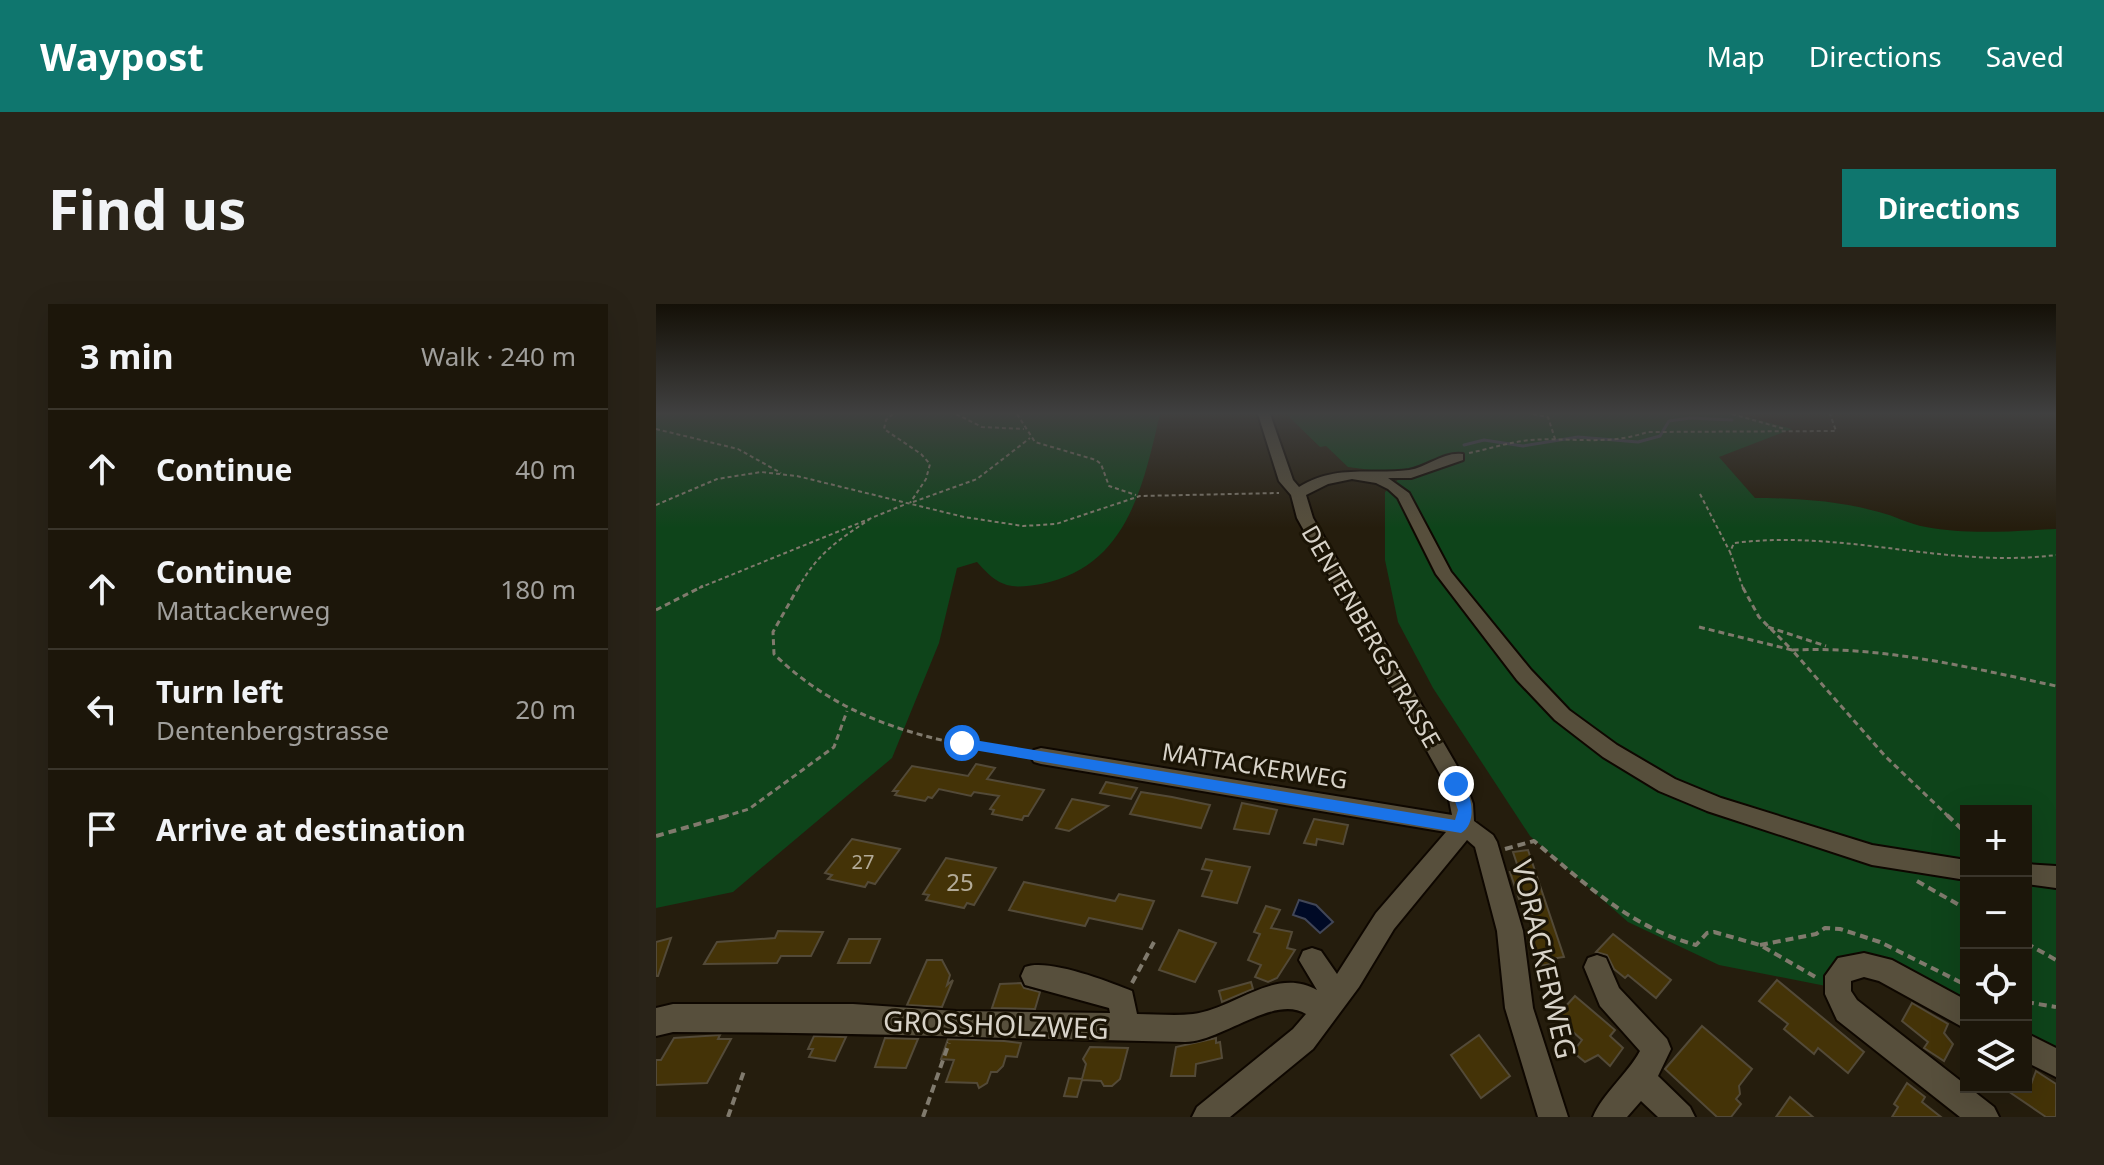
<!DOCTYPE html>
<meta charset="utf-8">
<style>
:root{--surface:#1c160a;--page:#292318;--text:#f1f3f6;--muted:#a09f9c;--line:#3a352b;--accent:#0f766e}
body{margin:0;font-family:"Noto Sans",sans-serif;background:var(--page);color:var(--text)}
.controls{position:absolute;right:24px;bottom:24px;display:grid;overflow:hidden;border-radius:0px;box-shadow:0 8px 32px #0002}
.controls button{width:72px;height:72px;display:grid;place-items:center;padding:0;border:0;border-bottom:2px solid var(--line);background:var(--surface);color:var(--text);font:40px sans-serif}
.stop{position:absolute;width:24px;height:24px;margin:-18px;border:6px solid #1a73e8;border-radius:50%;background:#fff}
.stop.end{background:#1a73e8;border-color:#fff;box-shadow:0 2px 8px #0008}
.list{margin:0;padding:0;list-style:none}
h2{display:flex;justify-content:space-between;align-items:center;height:104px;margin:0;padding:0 32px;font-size:34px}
h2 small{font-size:26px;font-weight:400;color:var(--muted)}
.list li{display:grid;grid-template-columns:52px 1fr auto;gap:24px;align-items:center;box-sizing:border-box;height:120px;padding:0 32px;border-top:2px solid var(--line)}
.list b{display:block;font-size:30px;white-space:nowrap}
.list p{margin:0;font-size:26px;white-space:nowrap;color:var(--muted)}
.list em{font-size:26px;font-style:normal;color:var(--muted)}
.icon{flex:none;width:44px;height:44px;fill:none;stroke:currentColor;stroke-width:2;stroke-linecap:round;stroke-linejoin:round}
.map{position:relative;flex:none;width:1400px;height:813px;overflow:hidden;border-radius:0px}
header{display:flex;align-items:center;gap:48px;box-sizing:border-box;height:112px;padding:0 40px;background:var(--accent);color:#fff}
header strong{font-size:38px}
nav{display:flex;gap:44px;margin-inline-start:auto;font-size:28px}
.intro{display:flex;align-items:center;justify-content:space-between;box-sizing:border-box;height:192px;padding:0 48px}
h1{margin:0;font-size:56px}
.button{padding:20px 36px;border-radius:0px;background:var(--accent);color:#fff;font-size:28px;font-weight:700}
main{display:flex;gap:48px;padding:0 48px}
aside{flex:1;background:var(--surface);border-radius:0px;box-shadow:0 8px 32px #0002}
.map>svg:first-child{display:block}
</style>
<header>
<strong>Waypost</strong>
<nav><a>Map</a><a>Directions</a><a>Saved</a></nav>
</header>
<div class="intro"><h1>Find us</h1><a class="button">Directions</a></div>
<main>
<aside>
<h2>3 min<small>Walk · 240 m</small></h2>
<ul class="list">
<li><svg class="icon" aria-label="ahead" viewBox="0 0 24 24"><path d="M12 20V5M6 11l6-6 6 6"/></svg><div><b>Continue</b></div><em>40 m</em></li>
<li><svg class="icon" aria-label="ahead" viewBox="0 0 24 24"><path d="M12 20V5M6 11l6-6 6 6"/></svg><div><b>Continue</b><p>Mattackerweg</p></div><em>180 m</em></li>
<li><svg class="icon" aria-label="left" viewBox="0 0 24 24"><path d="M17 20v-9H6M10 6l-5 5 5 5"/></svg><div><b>Turn left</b><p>Dentenbergstrasse</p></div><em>20 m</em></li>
<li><svg class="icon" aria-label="arrive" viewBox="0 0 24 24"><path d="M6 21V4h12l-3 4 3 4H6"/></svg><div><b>Arrive at destination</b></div></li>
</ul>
</aside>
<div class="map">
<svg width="1400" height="813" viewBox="0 0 1400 813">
<rect width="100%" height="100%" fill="#251d0d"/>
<g fill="#0e441a">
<path d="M0,110h504c-17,73 -33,153 -119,170 -32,6 -43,2 -64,-22l-20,6 -18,75 -47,115 -159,134 -77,16z"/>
<path d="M630,110h450l56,15 -73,28 36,41c41,0 84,3 124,14 16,4 30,12 47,15 41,8 88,4 130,2v534l-30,-16v-236h-60v204l-91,-48 -39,21 -117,-23 -91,-43 -98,-86 -97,-148 -35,-66 -13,-62v-68l15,-14 9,-3 -61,-8 -22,-21 -6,1z"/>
</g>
<path fill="#000a26" stroke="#414657" stroke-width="2" d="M643,596l17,5 17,17 -13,11 -15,-14 -12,-4z"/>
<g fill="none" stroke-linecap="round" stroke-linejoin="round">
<path stroke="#414657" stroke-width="3" d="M808,141l20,-5 39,6 55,-9 60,5 22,-6 9,-15 21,-3 42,2"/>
</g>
<g fill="#443307" stroke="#534a38" stroke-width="2">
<path d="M320,460l19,4 -8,11 57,11 -16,26h-4l-2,4 -30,-6 2,-4 -4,-1 9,-13 -25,-4 -3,4 -32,-7 -7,9 -4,-1 -3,4 -30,-6 3,-4h-5l19,-25 56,10z"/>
<path d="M450,478l31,6 -6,11 -31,-6z"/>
<path d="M485,488l31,5 38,8 -9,23 -71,-14z"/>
<path d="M416,495l16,3 20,4 -39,25 -13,-3z"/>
<path d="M586,499l35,7 -8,24 -35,-5z"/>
<path d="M658,515l34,6 -5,19 -26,-5 -1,6 -12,-2z"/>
<path d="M196,535l48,10 -25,35 -7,-2 -3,5 -37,-8 4,-4 -7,-2z"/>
<path d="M872,546l36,107 -14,2 1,5 -12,2 -11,-37 9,-1 -10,-30 -8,1 -9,-27 9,-2 -6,-18z"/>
<path d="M290,554l50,10 -22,37 -7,-2 -3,5 -38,-8 3,-5 -6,-1z"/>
<path d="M550,555l44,8 -13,36 -35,-7 10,-25 -10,-2z"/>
<path d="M368,578l91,19 4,-7 35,7 -12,28 -53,-11 -4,8 -76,-16z"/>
<path d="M610,602l14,4 -9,18 21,4 -5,16 8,2 -18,28 -9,4 -13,-5 6,-12 -13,-5 12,-26 -6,-2z"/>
<path d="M523,626l37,13 -21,39 -36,-12z"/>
<path d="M122,627l45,1 -12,24h-30l-4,7 -73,1 13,-22 58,-4z"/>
<path d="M957,630l58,46 -15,18 -28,-23 -3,3 -11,-9 -7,-14 -11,-3z"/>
<path d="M15,634l-13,38h-2v-34z"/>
<path d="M193,635h31l-10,24h-32z"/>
<path d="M271,656h15l8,15 -3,10 6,-5 -11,27 -35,-2z"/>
<path d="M1121,676l87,72 -16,21 -30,-25 -4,6 -30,-25 4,-5 -29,-23z"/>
<path d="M595,678l2,7 -31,13 -3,-11z"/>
<path d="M365,679l3,5 16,4 -5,17 -43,-1 8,-24z"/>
<path d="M919,692l40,34 -5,6 13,12 -13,18 -12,-11 -13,7 -12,-10 9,-12 -26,-23z"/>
<path d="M1256,699l36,21 -4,9 9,11 -9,17 -20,-13 4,-6 -26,-21z"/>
<path d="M1046,722l50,43 -13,17 1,8 -4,5 5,5 -10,13h-14l-52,-48z"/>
<path d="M64,731l-2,4h13l-24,44 -51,2v-25h5l13,-22z"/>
<path d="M823,731l31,41 -29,22 -30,-43z"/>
<path d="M158,732l32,1 -11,24 -26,-4 4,-8h-5z"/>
<path d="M229,734l33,1 -12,29 -31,-1z"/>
<path d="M560,734v5l4,-1 2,16 -26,6 -1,12h-24l5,-29z"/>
<path d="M292,735l56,2 17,2 -4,14 -11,-1 -3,10 -6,6h-6l-4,11 -8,5 -2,-5 -31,-1 8,-22 -13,-1z"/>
<path d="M434,743l38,1 -8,31 -8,7h-8l-3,-5 -19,-1 -5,17 -13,-1 5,-18 13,1 4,-15 -3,-5z"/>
<path d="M1380,767l20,13v33h-10l-44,-30h28z"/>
<path d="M1251,779l18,14 -3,5 19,15h-49l6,-10 -4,-3z"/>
<path d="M1134,793l23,20h-37z"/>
</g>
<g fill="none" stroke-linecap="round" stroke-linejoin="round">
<g stroke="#0e0700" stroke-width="4">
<g id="minor">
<path d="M602,110h12l23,66 6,7c36,-23 73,-12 110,-17 18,-3 35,-19 54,-16v6l-52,18h-23l21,15 42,79 80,98 38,40 48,35 58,34 46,19 151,47 94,15v20l-94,-15 -165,-54 -48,-20 -56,-34 -48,-37 -38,-40 -81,-106 -38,-76 -10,-9 -12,-6 -24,-4 -24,5 -22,11 7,23 151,260 9,26 1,17 19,14 4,7 26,89 10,77 35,109h-30l-33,-109 -8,-77 -22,-84 -8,-7 -73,89 -35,58 -46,62 -83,68h-38l5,-10 96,-78 13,-15c-32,-20 -85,28 -121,28 -170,-3 -341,-10 -512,-10l-17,4v-28l17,-4h180l103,7 154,2 -1,-5 -84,-23 -4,-9 4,-9c23,-9 82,14 107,24l5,23c18,0 38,2 56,0 42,-5 82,-48 124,-24l-18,-30 4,-9 9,-3 9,3 16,23 39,-61 70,-81 -405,-68 -7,-2 -4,-6 4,-6 7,-2 411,67 -6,-30 -149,-267 -6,-23 -12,-14z"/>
<path d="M1370,560l30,2v22l-30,-4z"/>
<path d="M1208,649l28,7 74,40v29l-87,-48 -15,-4 -13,4v10l6,9 137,107 5,10h-39l-123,-97 -12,-26v-18l13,-18z"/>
<path d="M941,651l9,3 13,30 48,51 4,10 -13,27 32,31 5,10h-37l-17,-16 -14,16h-34c10,-24 34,-42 47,-66l-40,-45 -16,-39 4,-9z"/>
<path d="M1370,729l30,15v29l-30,-15z"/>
</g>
</g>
<g stroke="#807a6d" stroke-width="2" stroke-dasharray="4 3" stroke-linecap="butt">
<path d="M237,110l-7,6 -2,9 37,25 9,10 -4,15 -16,24"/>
<path d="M300,110l26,13 42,2"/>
<path d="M361,110l18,28 61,18 5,4 8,22 27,9"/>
<path d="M877,110l15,3 7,22"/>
<path d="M1076,110l53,15"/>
<path d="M0,125l82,20 43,24"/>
<path d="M813,149c20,-4 41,-11 61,-13 40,-3 79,6 117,-8l189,-1 -6,-17"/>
<path d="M1044,190l30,58"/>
<path d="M257,198l64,-23 53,-41"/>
<path d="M0,201l61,-26 44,-7 36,4 167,41 59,9 33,-2 84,-28 139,-3"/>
<path d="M43,284l207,-84"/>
<path d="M142,284c20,-35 39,-47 72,-69"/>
<path d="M1087,284l-13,-36 4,-9c111,-14 213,26 322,12"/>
</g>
<g stroke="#807a6d" stroke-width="3" stroke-dasharray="6 4" stroke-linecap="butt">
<path d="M143,282l-26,46 1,22c70,69 158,88 252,101"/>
<path d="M0,306l47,-24"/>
<path d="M1043,323l93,23 -33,-33 -17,-31"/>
<path d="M1112,323l58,19"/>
<path d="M67,513l26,-8 85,-62 13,-36"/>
<path d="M1293,513l-64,-61 -93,-106c90,-4 176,17 264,36"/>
</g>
<g stroke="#807a6d" stroke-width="4" stroke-dasharray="8 5" stroke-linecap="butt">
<path d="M1291,511l19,18"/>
<path d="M0,532l74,-21"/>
<path d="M849,545l29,-8c50,42 98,87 162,104l11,-12 7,-1 46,13 59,34"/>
<path d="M1261,577l49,28"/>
<path d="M1370,639l30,17"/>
<path d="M1104,641l56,-11 9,-6 15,1 40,13 86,43"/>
<path d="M476,679l22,-41"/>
<path d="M1370,698l30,5"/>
<path d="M72,813l16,-46"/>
<path d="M267,813l26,-74"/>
</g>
<use href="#minor" fill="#574f3c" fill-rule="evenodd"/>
</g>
<linearGradient id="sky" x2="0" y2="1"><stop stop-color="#141007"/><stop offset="0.49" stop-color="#404040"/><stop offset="1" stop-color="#404040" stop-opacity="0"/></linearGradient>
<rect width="1400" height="224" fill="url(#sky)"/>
<path fill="#1a73e8" d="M306,434l493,82 3,-10 -9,-26 7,-6c16,9 23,45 5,55l-499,-85 -7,-5z"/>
<g text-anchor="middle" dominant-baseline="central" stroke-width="6" stroke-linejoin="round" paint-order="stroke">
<g font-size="20" fill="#b3ab98">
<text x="207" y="557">27</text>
</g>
<g font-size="24" fill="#d8d3c9" stroke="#1b1405">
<text transform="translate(716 332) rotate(60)">DENTENBERGSTRASSE</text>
<text transform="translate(599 461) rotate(9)">MATTACKERWEG</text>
</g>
<g font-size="24" fill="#b3ab98">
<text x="304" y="577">25</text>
</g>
<g font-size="28" fill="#d8d3c9" stroke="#1b1405">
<text transform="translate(889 655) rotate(77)">VORACKERWEG</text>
<text transform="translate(340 720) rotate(2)">GROSSHOLZWEG</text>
</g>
</g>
</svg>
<div class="controls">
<button>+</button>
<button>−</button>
<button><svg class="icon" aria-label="locate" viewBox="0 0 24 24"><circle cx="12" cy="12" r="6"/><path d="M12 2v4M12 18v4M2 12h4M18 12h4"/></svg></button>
<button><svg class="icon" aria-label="layers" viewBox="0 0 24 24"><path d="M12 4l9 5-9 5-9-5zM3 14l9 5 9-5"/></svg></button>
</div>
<div class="stop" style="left:306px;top:439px"></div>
<div class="stop end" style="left:800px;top:480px"></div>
</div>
</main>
